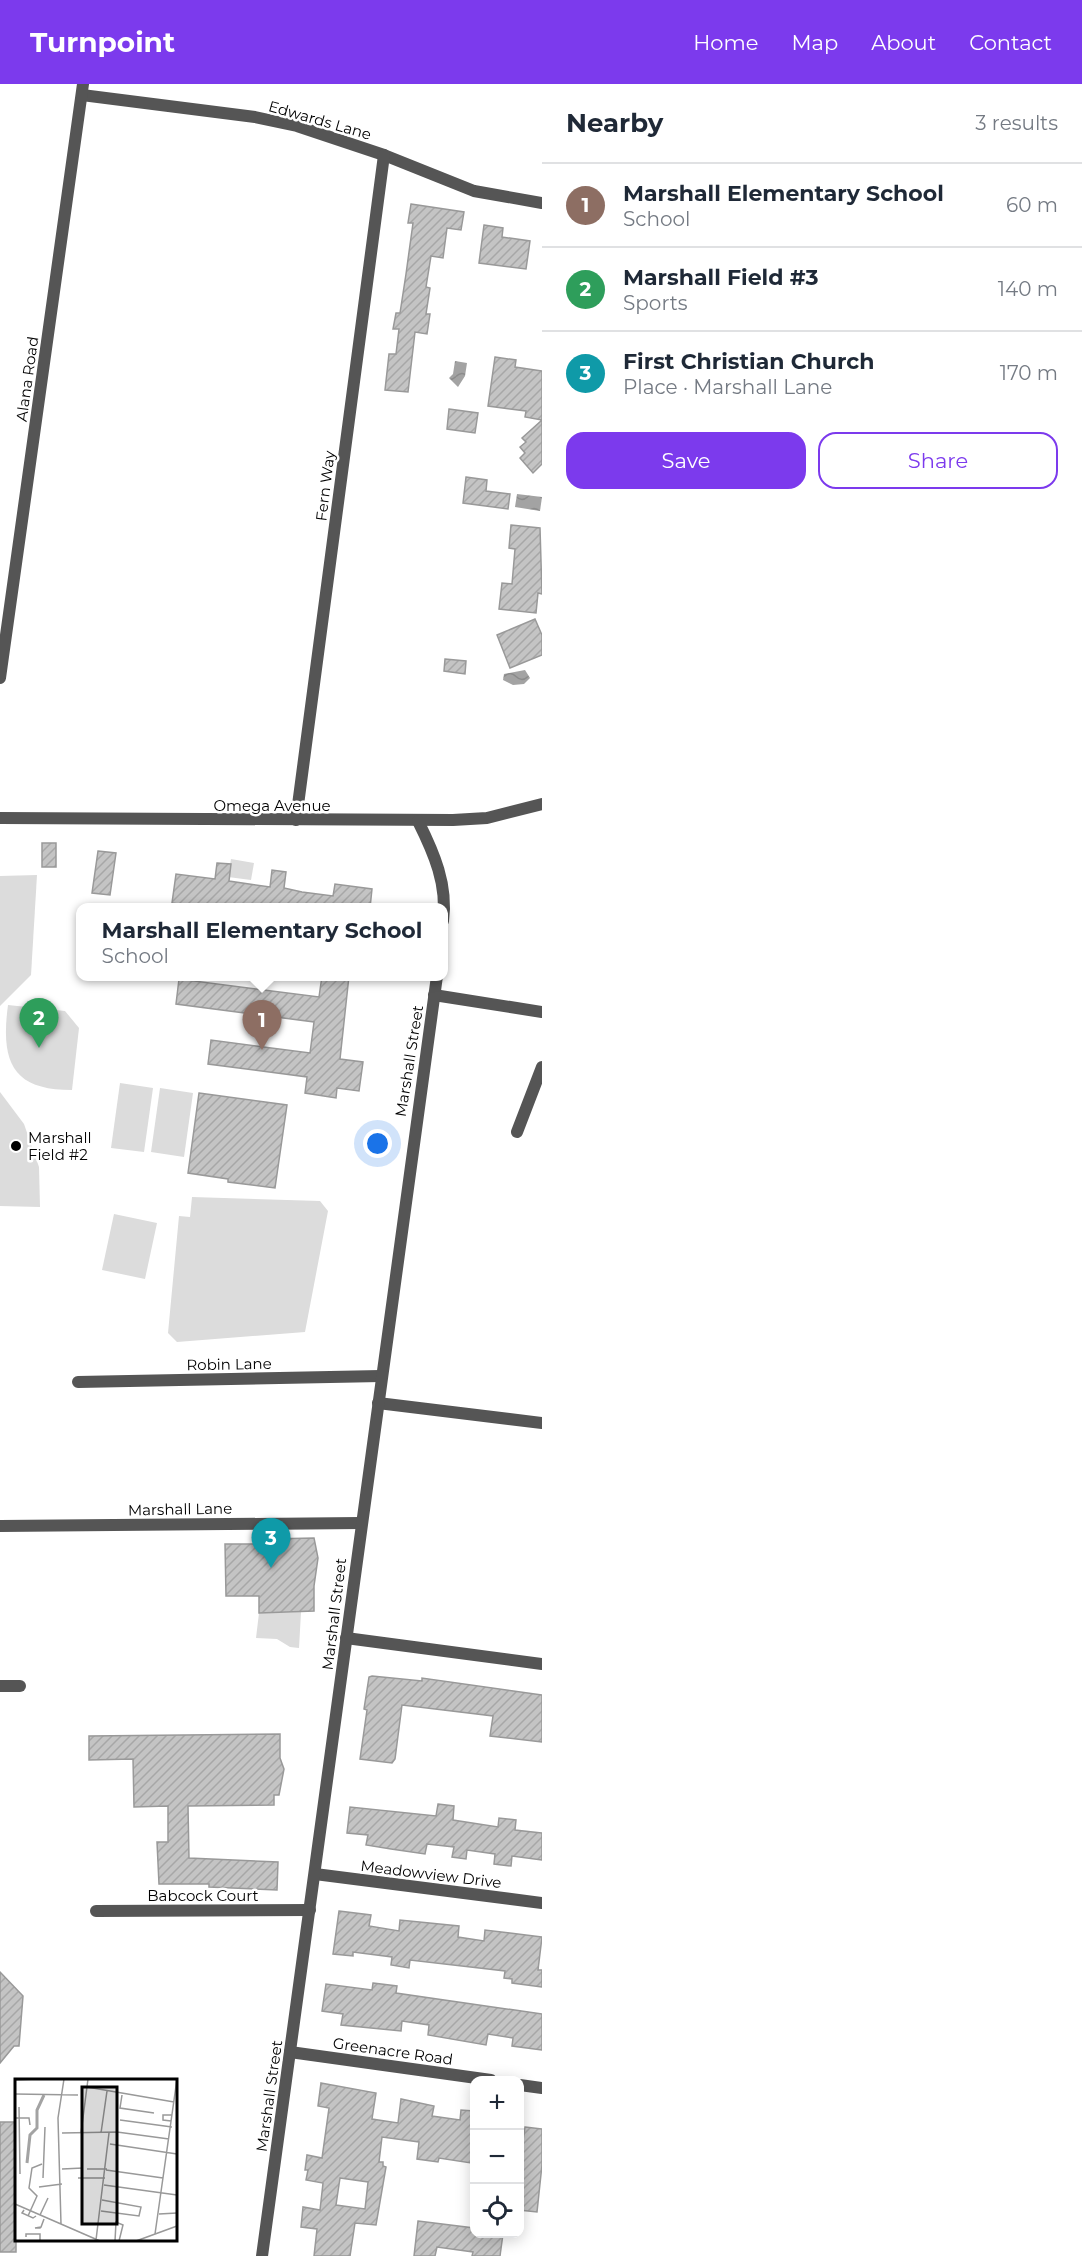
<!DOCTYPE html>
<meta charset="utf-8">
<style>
:root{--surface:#fff;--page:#f6f6f7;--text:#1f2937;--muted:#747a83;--line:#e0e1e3;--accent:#7c3aed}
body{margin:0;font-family:Montserrat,sans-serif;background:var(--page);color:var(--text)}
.controls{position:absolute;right:18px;bottom:18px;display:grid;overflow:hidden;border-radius:12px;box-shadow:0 3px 15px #0003}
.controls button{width:54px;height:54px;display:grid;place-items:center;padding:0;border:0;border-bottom:2px solid var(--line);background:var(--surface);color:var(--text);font:30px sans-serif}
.you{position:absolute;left:378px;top:1060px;width:21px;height:21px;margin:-15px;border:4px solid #fff;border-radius:50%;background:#1a73e8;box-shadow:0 0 0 9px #1a73e833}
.badge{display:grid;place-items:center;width:39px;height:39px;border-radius:50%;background:var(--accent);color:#fff;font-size:20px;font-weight:700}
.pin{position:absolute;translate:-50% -50px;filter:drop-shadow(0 2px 3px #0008)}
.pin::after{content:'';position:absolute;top:32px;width:21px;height:18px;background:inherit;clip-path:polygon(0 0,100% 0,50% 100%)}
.popup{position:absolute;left:76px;top:819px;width:372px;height:78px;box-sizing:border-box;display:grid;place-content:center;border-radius:12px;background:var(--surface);filter:drop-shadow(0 2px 4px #0005);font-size:20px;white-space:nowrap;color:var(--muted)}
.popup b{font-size:22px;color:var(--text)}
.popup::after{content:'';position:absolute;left:50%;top:100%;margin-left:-12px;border:12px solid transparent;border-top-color:var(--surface)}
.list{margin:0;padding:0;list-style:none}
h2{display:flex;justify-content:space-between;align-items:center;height:78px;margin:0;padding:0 24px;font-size:26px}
h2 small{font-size:20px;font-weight:400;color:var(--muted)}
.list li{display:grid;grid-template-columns:39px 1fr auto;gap:18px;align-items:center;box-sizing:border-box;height:84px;padding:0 24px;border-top:2px solid var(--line)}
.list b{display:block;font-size:22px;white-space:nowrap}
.list p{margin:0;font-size:20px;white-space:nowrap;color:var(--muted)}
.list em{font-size:20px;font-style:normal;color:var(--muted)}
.actions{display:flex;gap:12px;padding:18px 24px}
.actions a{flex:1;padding:14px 0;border:2px solid var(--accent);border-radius:18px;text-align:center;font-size:21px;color:var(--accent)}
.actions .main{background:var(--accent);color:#fff}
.icon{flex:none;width:33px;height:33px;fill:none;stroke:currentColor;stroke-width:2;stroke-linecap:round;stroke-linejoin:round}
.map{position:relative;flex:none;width:542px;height:2172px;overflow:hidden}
header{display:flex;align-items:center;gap:36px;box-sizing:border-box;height:84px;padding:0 30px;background:var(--accent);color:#fff}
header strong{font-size:28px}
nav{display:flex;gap:33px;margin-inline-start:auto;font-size:21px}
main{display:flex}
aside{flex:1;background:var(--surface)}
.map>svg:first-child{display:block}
</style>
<header>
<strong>Turnpoint</strong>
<nav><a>Home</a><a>Map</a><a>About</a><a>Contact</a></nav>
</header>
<main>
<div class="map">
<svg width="542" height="2172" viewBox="0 0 542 2172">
<defs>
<pattern id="water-waves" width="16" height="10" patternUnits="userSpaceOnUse" patternTransform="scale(1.5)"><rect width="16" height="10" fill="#a3a3a3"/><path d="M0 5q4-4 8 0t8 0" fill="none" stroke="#8b8b8b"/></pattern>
<pattern id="building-hatch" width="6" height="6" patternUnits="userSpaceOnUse" patternTransform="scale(1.5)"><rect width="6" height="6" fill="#c4c4c4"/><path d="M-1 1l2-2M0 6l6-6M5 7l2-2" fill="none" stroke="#a7a7a7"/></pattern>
</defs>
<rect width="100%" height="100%" fill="#fff"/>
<g fill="#dcdcdc">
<path d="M231,775l23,4 -3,17 -23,-3z"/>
<path d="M37,791l-6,100 -31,31v-130z"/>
<path d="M8,921l57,6 14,17 -7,62c-58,0 -72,-26 -64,-85z"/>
<path d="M120,999l33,5 -9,64 -33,-4z"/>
<path d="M160,1004l33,5 -9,64 -33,-5z"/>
<path d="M0,1008l24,32 15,43 1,40 -40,-1z"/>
<path d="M192,1113l128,4 8,10 -23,121 -128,10 -9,-9 11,-117 11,1z"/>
<path d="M114,1130l43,9 -12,56 -43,-9z"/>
<path d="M301,1528l-2,36 -9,-1 -13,-8 -21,-1 3,-25z"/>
</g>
<g fill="url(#water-waves)">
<path d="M455,277l12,2 -2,13 -7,11 -9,-9 4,-4z"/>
<path d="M517,410l25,3 -2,14 -25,-4z"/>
<path d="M525,586l5,8 -6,6 -11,1 -10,-5 1,-6z"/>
</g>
<g fill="url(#building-hatch)" stroke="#999" stroke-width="1.5" fill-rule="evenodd">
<path d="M411,120l53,8 -3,18 -14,-2 -4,30 -12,-2 -5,31 4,1 -4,26h4l-3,20 -12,-2 -7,60 -23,-2 4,-36h7l3,-25h-6l3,-16h4l6,-39 7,-51h-5z"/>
<path d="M484,141l19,3 -1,9 28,4 -4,28 -47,-6z"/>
<path d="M495,273l21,3 -1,7 27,4v93l-9,9 -13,-15 5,-5 -5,-6 6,-5 -4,-4 20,-18 -17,-3 1,-6 -38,-5z"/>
<path d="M449,325l29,4 -3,20 -28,-4z"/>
<path d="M466,393l21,3 -1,11 24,3 -2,15 -45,-6z"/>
<path d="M511,441l29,3 2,66 -4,-1 -2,20 -37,-4 3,-26 10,1 3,-35 -6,-1z"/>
<path d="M535,535l7,16v20l-32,13 -13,-33z"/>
<path d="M445,575l21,2 -1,13 -21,-3z"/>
<rect x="42" y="759" width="14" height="24"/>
<path d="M98,767l18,2 -6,42 -18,-2z"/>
<path d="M217,779l14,1 -2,17 41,6 2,-17 14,2 -2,16 18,4 31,4 2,-12 37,5 -2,19h-167l-31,-5 4,-29 39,5z"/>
<path d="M322,892h27l-9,83 23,3 -4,29 -22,-3 -1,10 -31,-5 2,-16 -99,-13 3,-24 99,13 4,-31 -138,-18 3,-25 140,18z"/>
<path d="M199,1009l88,12 -12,83 -47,-6v-3l-40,-6z"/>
<path d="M314,1454l4,20 -4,28v25l-55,2v-17h-33l-1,-52h43l1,-5z"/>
<path d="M372,1592l50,5v-3l120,17v47l-52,-6 3,-20 -91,-11 -7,54 -3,4 -32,-4 7,-49 -3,-1 5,-32z"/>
<path d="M280,1650v24l4,11 -5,26h-5v10l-86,1 1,52 89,4 -1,28 -68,-3v-3h-50l-2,-42h11v-36l-34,1 -1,-48 -44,1v-24z"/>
<path d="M438,1720l16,2 -1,14 45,7 1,-9 17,2 -1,10 27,3v27l-30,-4 -1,10 -17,-2 1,-10 -28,-4 -1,9 -14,-2 2,-10 -27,-3 -2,10 -34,-5 -25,-4 2,-10 -21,-2 3,-26 86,9z"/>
<path d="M339,1827l32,4 -2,11 30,5 1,-11 59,6 -1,11 26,4 1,-11 57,7 -4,33h4v17l-30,-4v-4l-8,-1 1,-7 -95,-11 -1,8 -18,-3 1,-8 -39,-5v4l-20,-2z"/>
<path d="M0,1888l23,24 -4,50h-5l-14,17z"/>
<path d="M373,1899l24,3 -1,7 146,21v36l-30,-4 1,-8 -25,-4 -2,11 -58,-10 1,-10 -27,-4 -1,10 -60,-6 2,-11 -21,-3 4,-27 46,6z"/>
<path d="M321,1999l55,10 -4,26 26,4 3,-24 33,7 -2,10 28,4 1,-10 13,1 -3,52 -32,-5 -1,4 -21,-3 2,-17 -37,-5 -3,25h4v4l3,1 -10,58 -21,-2 -5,33h-36l3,-27 -16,-2 2,-20 17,3 3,-27 -17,-3 2,-10h-3l2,-15 15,3 7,-50 -11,-2zM340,2094l28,4 -3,27 -29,-4z"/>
<rect x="0" y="2038" width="16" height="130"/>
<path d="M525,2043l17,2v36l-5,47 -18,-2 3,-38 -3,-4z"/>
<path d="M418,2137l56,7v6h29l-3,22h-28l1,-4 -36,-5 -2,9h-21z"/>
</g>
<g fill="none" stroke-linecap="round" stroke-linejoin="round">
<g stroke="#555" stroke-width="12">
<path d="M82,11l173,22 42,9 87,29 90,36 68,12"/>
<path d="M0,594l83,-594"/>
<path d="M0,734l453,2 34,-2 55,-14"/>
<path d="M296,736l88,-665"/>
<path d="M418,737c16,32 30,64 25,100"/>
<path d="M434,911l108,17"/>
<path d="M517,1048l25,-65"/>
<path d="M78,1298l303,-6"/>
<path d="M378,1319l164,20"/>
<path d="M0,1442l361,-3"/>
<path d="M346,1554l196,26"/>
<path d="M0,1602h20"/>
<path d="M315,1790l227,29"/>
<path d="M96,1827l214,-1"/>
<path d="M290,1968l201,28"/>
<path d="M520,2001l22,3"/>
<path d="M262,2172l175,-1280"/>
</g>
</g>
<circle fill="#000" stroke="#fff" stroke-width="2" cx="16" cy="1062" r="6"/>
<g text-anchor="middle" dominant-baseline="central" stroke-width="5" stroke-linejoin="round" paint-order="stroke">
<g font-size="15" fill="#000" stroke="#fff">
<text transform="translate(320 36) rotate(16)">Edwards Lane</text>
<text transform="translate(27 295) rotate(-82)">Alana Road</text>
<text transform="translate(325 402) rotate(-83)">Fern Way</text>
<text x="272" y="721">Omega Avenue</text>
<text transform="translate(409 977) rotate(-81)">Marshall Street</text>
<text transform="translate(229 1280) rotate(-1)">Robin Lane</text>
<text transform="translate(180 1425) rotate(-1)">Marshall Lane</text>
<text transform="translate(334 1530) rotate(-83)">Marshall Street</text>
<text transform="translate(431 1790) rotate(7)">Meadowview Drive</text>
<text x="203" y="1811">Babcock Court</text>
<text transform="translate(393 1967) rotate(8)">Greenacre Road</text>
<text transform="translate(269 2012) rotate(-82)">Marshall Street</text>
</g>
<g font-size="15" fill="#000" stroke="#fff" text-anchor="start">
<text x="28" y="1053">Marshall<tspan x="28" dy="17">Field #2</tspan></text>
</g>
</g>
<g transform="translate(15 1995)">
<rect width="162" height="162" fill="#fff"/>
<path fill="none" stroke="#a3a3a3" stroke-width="3" d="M12,84l3,-28 7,-7v-18l7,-15"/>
<path fill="none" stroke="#999" stroke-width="1.5" d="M0,1l22,-1M72,8l87,15M0,15l63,1M107,16l-2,13 34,5M4,28l1,67M0,39h14l1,7M105,41l52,7M156,42l-8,-1v-5h9M47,54l55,-1 52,7M66,54l7,-54M86,54l6,-42M95,65l67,10M47,90l21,-1M72,90h20M91,91l57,8M28,99l2,-51M63,99h27M89,106l73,10M24,108l23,-3M0,125l85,37M9,131l-2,3 11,5 3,-2M86,132l38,5 2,-9 -39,-7M144,135l18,-1M25,136l8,-17M13,137l9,-20 -8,-8 3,-20 10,-4M46,145l-3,-106 6,-39M26,148l-6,1h5l1,-1 3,-8M140,155l22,-155M11,158v-3h14v7M81,161l13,-107M100,162l1,-19 7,3 -4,16M121,162l41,-15"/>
<path fill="#000" fill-opacity="0.15" stroke="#000" stroke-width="3" d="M67,8h35v137h-35z"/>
<rect width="162" height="162" fill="none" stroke="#000" stroke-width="3"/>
</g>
</svg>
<div class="controls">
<button>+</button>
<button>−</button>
<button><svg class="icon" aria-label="locate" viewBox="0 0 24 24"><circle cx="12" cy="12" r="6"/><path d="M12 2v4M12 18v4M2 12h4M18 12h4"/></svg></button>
</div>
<div class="you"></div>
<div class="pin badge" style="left:262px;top:966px;background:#8d6e63">1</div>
<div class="popup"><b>Marshall Elementary School</b>School</div>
<div class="pin badge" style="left:39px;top:964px;background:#2e9e5b">2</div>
<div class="pin badge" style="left:271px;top:1484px;background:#0f9aa8">3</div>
</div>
<aside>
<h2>Nearby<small>3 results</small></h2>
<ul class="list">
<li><span class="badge" style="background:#8d6e63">1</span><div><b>Marshall Elementary School</b><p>School</p></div><em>60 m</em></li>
<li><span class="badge" style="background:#2e9e5b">2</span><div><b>Marshall Field #3</b><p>Sports</p></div><em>140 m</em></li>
<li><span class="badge" style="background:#0f9aa8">3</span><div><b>First Christian Church</b><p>Place · Marshall Lane</p></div><em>170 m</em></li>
</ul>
<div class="actions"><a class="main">Save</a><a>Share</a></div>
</aside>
</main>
